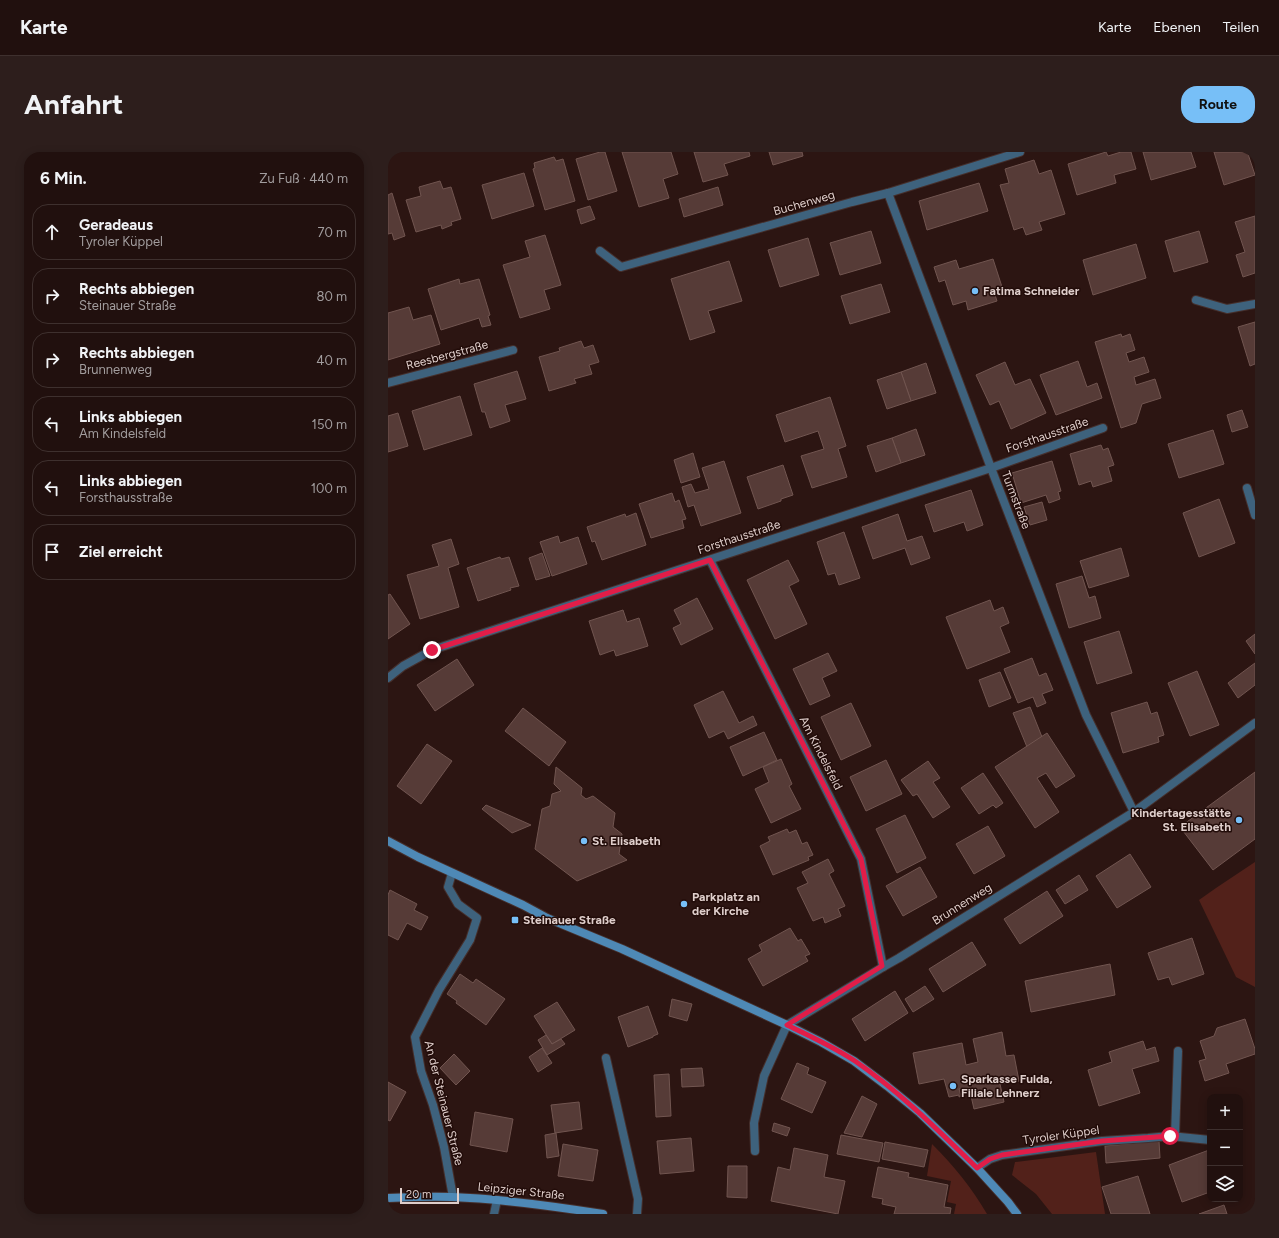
<!DOCTYPE html>
<html lang="de">
<meta charset="utf-8">
<style>
:root{--surface:#21100e;--page:#2d1e1c;--text:#f1f3f6;--muted:#a29d9e;--line:#3e302e;--accent:#77bff7}
body{margin:0;font-family:Figtree,sans-serif;background:var(--page);color:var(--text)}
.controls{position:absolute;right:12px;bottom:12px;display:grid;overflow:hidden;border-radius:8px;box-shadow:0 2px 10px #0003}
.controls button{width:36px;height:36px;display:grid;place-items:center;padding:0;border:0;border-bottom:1px solid var(--line);background:var(--surface);color:var(--text);font:20px sans-serif}
.scale{position:absolute;left:12px;bottom:10px;width:59px;box-sizing:border-box;padding-left:4px;border:2px solid #dfcecb;border-top:0;font-size:11px;line-height:14px;white-space:nowrap;color:#dfcecb;-webkit-text-stroke:3px #220c09;paint-order:stroke}
.stop{position:absolute;width:12px;height:12px;margin:-9px;border:3px solid #e11d48;border-radius:50%;background:#fff}
.stop.end{background:#e11d48;border-color:#fff;box-shadow:0 1px 4px #0008}
.list{margin:0;padding:0;list-style:none}
h2{display:flex;justify-content:space-between;align-items:center;height:52px;margin:0;padding:0 16px;font-size:17px}
h2 small{font-size:13px;font-weight:400;color:var(--muted)}
.list li{display:grid;grid-template-columns:26px 1fr auto;gap:12px;align-items:center;box-sizing:border-box;height:56px;margin:0 8px 8px;padding:0 8px;border:1px solid var(--line);border-radius:16px}
.list b{display:block;font-size:15px;white-space:nowrap}
.list p{margin:0;font-size:13px;white-space:nowrap;color:var(--muted)}
.list em{font-size:13px;font-style:normal;color:var(--muted)}
.icon{flex:none;width:22px;height:22px;fill:none;stroke:currentColor;stroke-width:2;stroke-linecap:round;stroke-linejoin:round}
.map{position:relative;flex:none;width:867px;height:1062px;overflow:hidden;border-radius:16px}
header{display:flex;align-items:center;gap:24px;box-sizing:border-box;height:56px;padding:0 20px;background:var(--surface);border-bottom:1px solid var(--line)}
header strong{font-size:19px}
nav{display:flex;gap:22px;margin-inline-start:auto;font-size:14px}
.intro{display:flex;align-items:center;justify-content:space-between;box-sizing:border-box;height:96px;padding:0 24px}
h1{margin:0;font-size:28px}
.button{padding:10px 18px;border-radius:16px;background:var(--accent);color:#111;font-size:14px;font-weight:700}
main{display:flex;gap:24px;padding:0 24px}
aside{flex:1;background:var(--surface);border-radius:16px;box-shadow:0 2px 10px #0003}
.map>svg:first-child{display:block}
</style>
<header>
<strong>Karte</strong>
<nav><a>Karte</a><a>Ebenen</a><a>Teilen</a></nav>
</header>
<div class="intro"><h1>Anfahrt</h1><a class="button">Route</a></div>
<main>
<aside>
<h2>6 Min.<small>Zu Fuß · 440 m</small></h2>
<ul class="list">
<li><svg class="icon" aria-label="ahead" viewBox="0 0 24 24"><path d="M12 20V5M6 11l6-6 6 6"/></svg><div><b>Geradeaus</b><p>Tyroler Küppel</p></div><em>70 m</em></li>
<li><svg class="icon" aria-label="right" viewBox="0 0 24 24"><path d="M7 20v-9h11M14 6l5 5-5 5"/></svg><div><b>Rechts abbiegen</b><p>Steinauer Straße</p></div><em>80 m</em></li>
<li><svg class="icon" aria-label="right" viewBox="0 0 24 24"><path d="M7 20v-9h11M14 6l5 5-5 5"/></svg><div><b>Rechts abbiegen</b><p>Brunnenweg</p></div><em>40 m</em></li>
<li><svg class="icon" aria-label="left" viewBox="0 0 24 24"><path d="M17 20v-9H6M10 6l-5 5 5 5"/></svg><div><b>Links abbiegen</b><p>Am Kindelsfeld</p></div><em>150 m</em></li>
<li><svg class="icon" aria-label="left" viewBox="0 0 24 24"><path d="M17 20v-9H6M10 6l-5 5 5 5"/></svg><div><b>Links abbiegen</b><p>Forsthausstraße</p></div><em>100 m</em></li>
<li><svg class="icon" aria-label="arrive" viewBox="0 0 24 24"><path d="M6 21V4h12l-3 4 3 4H6"/></svg><div><b>Ziel erreicht</b></div></li>
</ul>
</aside>
<div class="map">
<svg width="867" height="1062" viewBox="0 0 867 1062">
<rect width="100%" height="100%" fill="#2c1512"/>
<g fill="#52211a">
<path d="M867,710v125l-19,-10 -37,-77 17,-12z"/>
<path d="M544,992c22,22 40,44 55,70h-33l2,-10 -9,-2 4,-21 -24,-5z"/>
<path d="M708,1000l9,62h-53l-16,-20 -24,-19 3,-13z"/>
</g>
<g fill="#563b37" stroke="#715550">
<path d="M212,0h5l12,39 -29,9 -12,-41z"/>
<path d="M234,0h49l7,22 -15,5 6,19 -30,9z"/>
<path d="M306,0h55l1,4 -26,8 4,11 -25,7z"/>
<path d="M381,0h33l1,4 -30,9z"/>
<path d="M718,0l2,4 13,-4h10l5,17 -22,6 2,8 -39,12 -9,-31z"/>
<path d="M755,0h48l5,15 -45,13z"/>
<path d="M826,0h41l-7,2 7,21 -31,10z"/>
<path d="M166,5l2,4 7,-2 12,42 -30,9 -12,-41 2,-1 -1,-5z"/>
<path d="M646,8l5,14 12,-4 14,44 -26,8 3,8 -16,5 -3,-8 -9,3 -14,-45 9,-2 -4,-14z"/>
<path d="M136,21l10,33 -42,13 -10,-34z"/>
<path d="M52,29l3,8 8,-2 10,32 -10,3 1,3 -10,4 -1,-4 -25,7 -10,-32 15,-4 -2,-9z"/>
<path d="M591,31l9,28 -61,19 -8,-29z"/>
<path d="M330,35l5,18 -39,12 -5,-18z"/>
<path d="M4,41l13,43 -11,4 -2,-7 -4,1v-39z"/>
<path d="M202,54l5,13 -14,5 -4,-14z"/>
<path d="M867,64v57l-12,4 -7,-22 9,-3 -10,-30z"/>
<path d="M483,79l10,32 -41,12 -10,-32z"/>
<path d="M811,79l9,31 -34,10 -9,-31z"/>
<path d="M157,83l16,50 -17,5 6,19 -30,9 -17,-53 27,-8 -5,-16z"/>
<path d="M420,86l11,37 -39,12 -12,-37z"/>
<path d="M748,92l10,34 -53,17 -10,-35z"/>
<path d="M605,107l10,31 -9,2 3,9 -29,9 -2,-9 -13,4 -8,-25 -6,2 -5,-15 22,-7 3,9z"/>
<path d="M341,109l13,40 -34,10 7,21 -25,8 -19,-61z"/>
<path d="M71,127l1,5 19,-5 11,36 -2,1 3,9 -9,2 -3,-9 -38,12 -13,-41z"/>
<path d="M493,132l9,28 -40,12 -9,-28z"/>
<path d="M21,155l4,13 18,-5 9,29 -52,16v-47z"/>
<path d="M867,170v42l-5,2 -12,-39z"/>
<path d="M733,182l1,3 8,-3 5,16 -9,3 3,9 15,-5 5,15 -15,5 2,8 19,-6 6,19 -19,6 -6,19 -15,5 -26,-86z"/>
<path d="M193,189l3,7 9,-3 6,17 -10,3 3,9 -18,5 2,4 -27,8 -10,-34 21,-6 -1,-3z"/>
<path d="M690,209l9,26 10,-4 5,15 -46,17 -16,-40z"/>
<path d="M617,210l10,23 15,-6 16,34 -35,16 -12,-28 -9,4 -14,-30z"/>
<path d="M538,211l10,30 -25,8 -10,-29z"/>
<path d="M129,219l9,28 -21,6 5,16 -20,7 -5,-16h-3l-8,-28z"/>
<path d="M513,220l10,29 -24,8 -10,-29z"/>
<path d="M72,244l12,39 -48,15 -12,-39z"/>
<path d="M442,245l16,49 -8,3 9,28 -35,11 -11,-32 23,-7 -6,-18 -33,11 -9,-27z"/>
<path d="M854,258l6,17 -16,5 -5,-17z"/>
<path d="M10,261l10,33 -20,6v-36z"/>
<path d="M528,277l9,26 -24,8 -9,-25z"/>
<path d="M825,278l11,34 -45,14 -11,-34z"/>
<path d="M504,286l9,25 -25,9 -9,-26z"/>
<path d="M713,293l2,5 5,-2 6,17 -6,2 4,14 -19,6 -2,-6 -12,4 -9,-31z"/>
<path d="M305,301l7,24 -19,6 -7,-23z"/>
<path d="M336,309l17,52 -40,13 -7,-21 -6,2 -6,-20 9,-3 4,9 14,-4 -7,-21z"/>
<path d="M664,309l9,30 -3,1 2,7 -11,4 -3,-8 -25,8 -9,-30z"/>
<path d="M395,313l10,30 -12,4v2l-23,8 -11,-32z"/>
<path d="M583,338l12,35 -16,6 -3,-9 -30,10 -9,-27z"/>
<path d="M284,341l3,9 4,-2 7,19 -4,1 2,8 -33,10 -12,-34z"/>
<path d="M831,347l16,44 -36,14 -16,-44z"/>
<path d="M654,350l5,18 -17,5 -6,-18z"/>
<path d="M248,361l10,32 -44,15 -7,-19 -3,1 -5,-15 38,-13 1,3z"/>
<path d="M510,362l9,27 15,-5 8,22 -19,7 -6,-17 -32,11 -11,-32z"/>
<path d="M456,380l16,46 -21,7 -4,-12 -7,2 -11,-33z"/>
<path d="M170,384l2,7 18,-6 9,27 -35,12 -12,-34z"/>
<path d="M63,387l8,25 -11,4 11,39 -39,12 -13,-44 32,-9 -7,-21z"/>
<path d="M733,396l8,28 -40,12 -9,-27z"/>
<path d="M154,401l8,23 -14,4 -7,-22z"/>
<path d="M112,405l1,2 8,-2 10,29 -9,2 1,2 -33,11 -11,-33z"/>
<path d="M400,408l11,21 -10,5 18,38 -32,15 -28,-59z"/>
<path d="M694,424l7,22 6,-2 6,22 -32,10 -13,-44z"/>
<path d="M2,442l20,30 -22,15v-44z"/>
<path d="M309,446l16,31 -32,16 -8,-17 8,-4 -7,-14z"/>
<path d="M602,448l4,11 9,-4 6,16 -9,4 10,25 -43,17 -21,-52z"/>
<path d="M235,458l4,12 12,-4 9,28 -32,10 -2,-6 -14,5 -11,-34z"/>
<path d="M731,479l13,42 -35,11 -13,-42z"/>
<path d="M867,482v20l-9,-13z"/>
<path d="M440,501l9,18 -15,7 8,18 -20,9 -17,-36z"/>
<path d="M644,506l7,18 7,-3 7,17 -11,4 4,9 -9,4 -4,-10 -15,6 -14,-34z"/>
<path d="M69,507l17,26 -39,26 -18,-26z"/>
<path d="M867,511v22l-17,13 -10,-15z"/>
<path d="M809,519l22,54 -29,11 -22,-53z"/>
<path d="M612,520l11,26 -22,9 -10,-27z"/>
<path d="M335,539l16,32 14,-7 4,9 -29,14 -4,-8 -15,7 -15,-33z"/>
<path d="M759,550l4,12 6,-2 7,23 -6,2 1,5 -36,11 -12,-40z"/>
<path d="M463,551l20,43 -30,14 -20,-43z"/>
<path d="M642,555l12,30 -15,10 -14,-34z"/>
<path d="M135,556l43,34 -17,24 -44,-35z"/>
<path d="M376,580l13,28 -34,16 -13,-29z"/>
<path d="M659,581l28,43 -19,12 -10,-15 -9,5 22,34 -24,16 -40,-61z"/>
<path d="M39,592l25,17 -31,43 -24,-18z"/>
<path d="M393,607l11,25 -3,2 12,23 -30,14 -16,-34 14,-7 -6,-15z"/>
<path d="M498,608l16,34 -36,17 -16,-34z"/>
<path d="M540,609l12,17 -7,4 17,25 -17,11 -16,-24 -4,2 -12,-16z"/>
<path d="M168,615l26,21 -1,7 5,4 7,-3 22,17 -2,14 9,7 -3,20 8,6 -50,21 -42,-32 7,-40 8,-3 2,-12 9,-3 -7,-7z"/>
<path d="M867,620v67l-42,31 -33,-43z"/>
<path d="M595,621l20,30 -7,5 -3,-3 -14,9 -18,-26z"/>
<path d="M98,653l45,20 -19,8 -30,-24z"/>
<path d="M517,663l21,43 -29,15 -21,-44z"/>
<path d="M600,674l17,30 -31,18 -18,-30z"/>
<path d="M399,677l2,4 7,-3 6,14 5,-2 6,13 -5,2 1,3 -36,15 -13,-29 10,-5 -2,-4z"/>
<path d="M742,702l21,33 -34,21 -21,-32z"/>
<path d="M440,707l6,12 -5,3 16,32 -7,3 3,7 -16,7 -2,-6 -10,4 -16,-33 11,-5 -6,-11z"/>
<path d="M532,715l17,30 -34,19 -17,-30z"/>
<path d="M691,723l9,15 -23,14 -9,-14z"/>
<path d="M2,738l27,14 -3,6 14,7 -7,13 -14,-7 -9,17 -10,-5v-40z"/>
<path d="M659,739l16,25 -43,28 -16,-25z"/>
<path d="M402,776l8,13 3,-2 9,15 -5,2 3,5 -45,25 -15,-27 14,-8 -3,-6z"/>
<path d="M804,786l12,36 -32,11 -3,-8 -11,3 -10,-27z"/>
<path d="M584,790l14,23 -43,27 -14,-23z"/>
<path d="M722,812l5,31 -84,17 -6,-31z"/>
<path d="M72,822l13,9 3,-4 29,20 -19,26 -30,-22 1,-2 -10,-7z"/>
<path d="M537,834l9,13 -21,13 -8,-13z"/>
<path d="M507,839l13,22 -43,28 -13,-22z"/>
<path d="M284,847l20,5 -5,17 -18,-5z"/>
<path d="M169,850l18,28 -23,14 -18,-28z"/>
<path d="M260,854l10,28 -5,2v1l-25,10 -10,-30z"/>
<path d="M857,867l10,30v5l-29,10 3,9 -24,8 -6,-20 7,-2 -6,-18 14,-5 3,-8z"/>
<path d="M614,880l4,24 8,-1 5,26 -19,3 4,18 -30,7 -5,-22 -10,2 2,7 -2,1v-2l-10,2 -5,-18 -25,5 -6,-31 49,-10 4,22 12,-3 -5,-23z"/>
<path d="M158,883l6,9 9,-5 4,5 -18,11 -9,-15z"/>
<path d="M755,889l3,9 9,-3 4,14 -27,8 8,24 -41,13 -11,-36 24,-8 -3,-10z"/>
<path d="M154,896l10,15 -14,9 -9,-15z"/>
<path d="M66,902l16,17 -14,14 -16,-17z"/>
<path d="M409,911l12,5 -2,6 19,8 -14,31 -31,-14z"/>
<path d="M314,916l2,18 -22,1 -1,-18z"/>
<path d="M281,922l2,42 -15,1 -2,-42z"/>
<path d="M0,930l18,10 -16,29 -2,-1z"/>
<path d="M474,944l15,8 -15,33 -18,-4z"/>
<path d="M191,950l3,27 -27,4 -4,-28z"/>
<path d="M87,960l38,7 -6,33 -37,-7z"/>
<path d="M386,971l16,5 -3,8 -15,-5z"/>
<path d="M168,981l3,23 -12,2 -2,-23z"/>
<path d="M453,983l42,8 -4,19 -42,-8z"/>
<path d="M303,986l3,33 -34,3 -3,-33z"/>
<path d="M771,989l1,17 -54,5 -1,-17z"/>
<path d="M497,990l43,8 -4,17 -42,-8z"/>
<path d="M175,992l35,6 -5,31 -35,-5z"/>
<path d="M406,996l34,7 -4,22 21,4 -7,33 -67,-13 7,-34 12,3z"/>
<path d="M821,998l1,42 -28,10 -13,-37z"/>
<path d="M340,1014h19v32l-20,-1z"/>
<path d="M490,1015l31,6 -1,4 40,8 -4,22 7,1 -1,6h-56l2,-7 -14,-3 1,-5 -11,-2z"/>
<path d="M750,1024l12,38h-39l-9,-27z"/>
<path d="M836,1053l3,9h-28z"/>
</g>
<g fill="none" stroke-linecap="round" stroke-linejoin="round">
<g stroke="#452f2c" stroke-width="10">
<g id="service">
<path d="M64,721l-4,14 10,17 19,14 -7,22 -31,50 -24,47 6,34 12,34 11,42 9,50"/>
<path d="M367,999l-1,-28 10,-47 23,-51"/>
</g>
</g>
<g stroke="#452f2c" stroke-width="10">
<g id="minor">
<path d="M500,41l103,275 95,247 48,97"/>
<path d="M212,99l21,16 231,-65 36,-9 132,-41"/>
<path d="M808,148l31,9 28,-5"/>
<path d="M0,231l125,-33"/>
<path d="M859,336l8,27"/>
<path d="M322,408l151,299 22,108"/>
<path d="M0,526l15,-12 29,-16 559,-182 112,-40"/>
<path d="M399,873l96,-58 16,-9 235,-146 121,-89"/>
<path d="M218,906l32,141 -1,15"/>
<path d="M787,984l3,-85"/>
<path d="M589,1016l13,-9 12,-4 100,-14 46,-3 22,-2 40,4"/>
<path d="M106,1062l3,-14"/>
</g>
</g>
<g stroke="#452f2c" stroke-width="10">
<g id="secondary">
<path d="M0,689l30,16 105,48 24,13 75,31 165,76 34,17 33,19 33,25 33,27 57,55 31,34 9,12"/>
<path d="M0,1046c21,-1 43,-2 64,-1 51,2 101,9 151,17"/>
</g>
</g>
<use href="#service" stroke="#3e627d" stroke-width="8"/>
<use href="#minor" stroke="#3e627d" stroke-width="8"/>
<use href="#secondary" stroke="#4e89b6" stroke-width="8"/>
</g>
<g fill="none" stroke-linecap="round" stroke-linejoin="round">
<path stroke="#e11d48" stroke-width="5" d="M44,498l278,-90 151,299 21,107 -95,59c23,11 47,22 68,36 45,31 83,69 122,107l13,-9 12,-4 100,-14 68,-5"/>
</g>
<g fill="#77bff7" stroke="#220c09" stroke-width="1.5">
<circle cx="587" cy="139" r="4"/>
<circle cx="851" cy="668" r="4"/>
<circle cx="196" cy="689" r="4"/>
<circle cx="296" cy="752" r="4"/>
<rect x="123" y="764" width="8" height="8" rx="2"/>
<circle cx="565" cy="934" r="4"/>
</g>
<g text-anchor="middle" dominant-baseline="central" stroke-width="3" stroke-linejoin="round" paint-order="stroke">
<g font-size="12" fill="#dfcecb" stroke="#220c09">
<text transform="translate(416 51) rotate(-16)">Buchenweg</text>
<text transform="translate(59 203) rotate(-15)">Reesbergstraße</text>
<text transform="translate(659 283) rotate(-19)">Forsthausstraße</text>
<text transform="translate(628 348) rotate(69)">Turmstraße</text>
<text transform="translate(351 385) rotate(-18)">Forsthausstraße</text>
<text transform="translate(433 601) rotate(63)">Am Kindelsfeld</text>
<text transform="translate(574 752) rotate(-32)">Brunnenweg</text>
<text transform="translate(56 951) rotate(76)">An der Steinauer Straße</text>
<text transform="translate(673 983) rotate(-8)">Tyroler Küppel</text>
<text transform="translate(133 1039) rotate(6)">Leipziger Straße</text>
</g>
<g font-size="12" font-weight="bold" fill="#dfcecb" stroke="#220c09" text-anchor="start">
<text x="595" y="139">Fatima Schneider</text>
<text x="843" y="661" text-anchor="end">Kindertagesstätte<tspan x="843" dy="14">St. Elisabeth</tspan></text>
<text x="204" y="689">St. Elisabeth</text>
<text x="304" y="745">Parkplatz an<tspan x="304" dy="14">der Kirche</tspan></text>
<text x="135" y="768">Steinauer Straße</text>
<text x="573" y="927">Sparkasse Fulda,<tspan x="573" dy="14">Filiale Lehnerz</tspan></text>
</g>
</g>
</svg>
<div class="controls">
<button>+</button>
<button>−</button>
<button><svg class="icon" aria-label="layers" viewBox="0 0 24 24"><path d="M12 4l9 5-9 5-9-5zM3 14l9 5 9-5"/></svg></button>
</div>
<div class="scale">20 m</div>
<div class="stop" style="left:782px;top:984px"></div>
<div class="stop end" style="left:44px;top:498px"></div>
</div>
</main>
